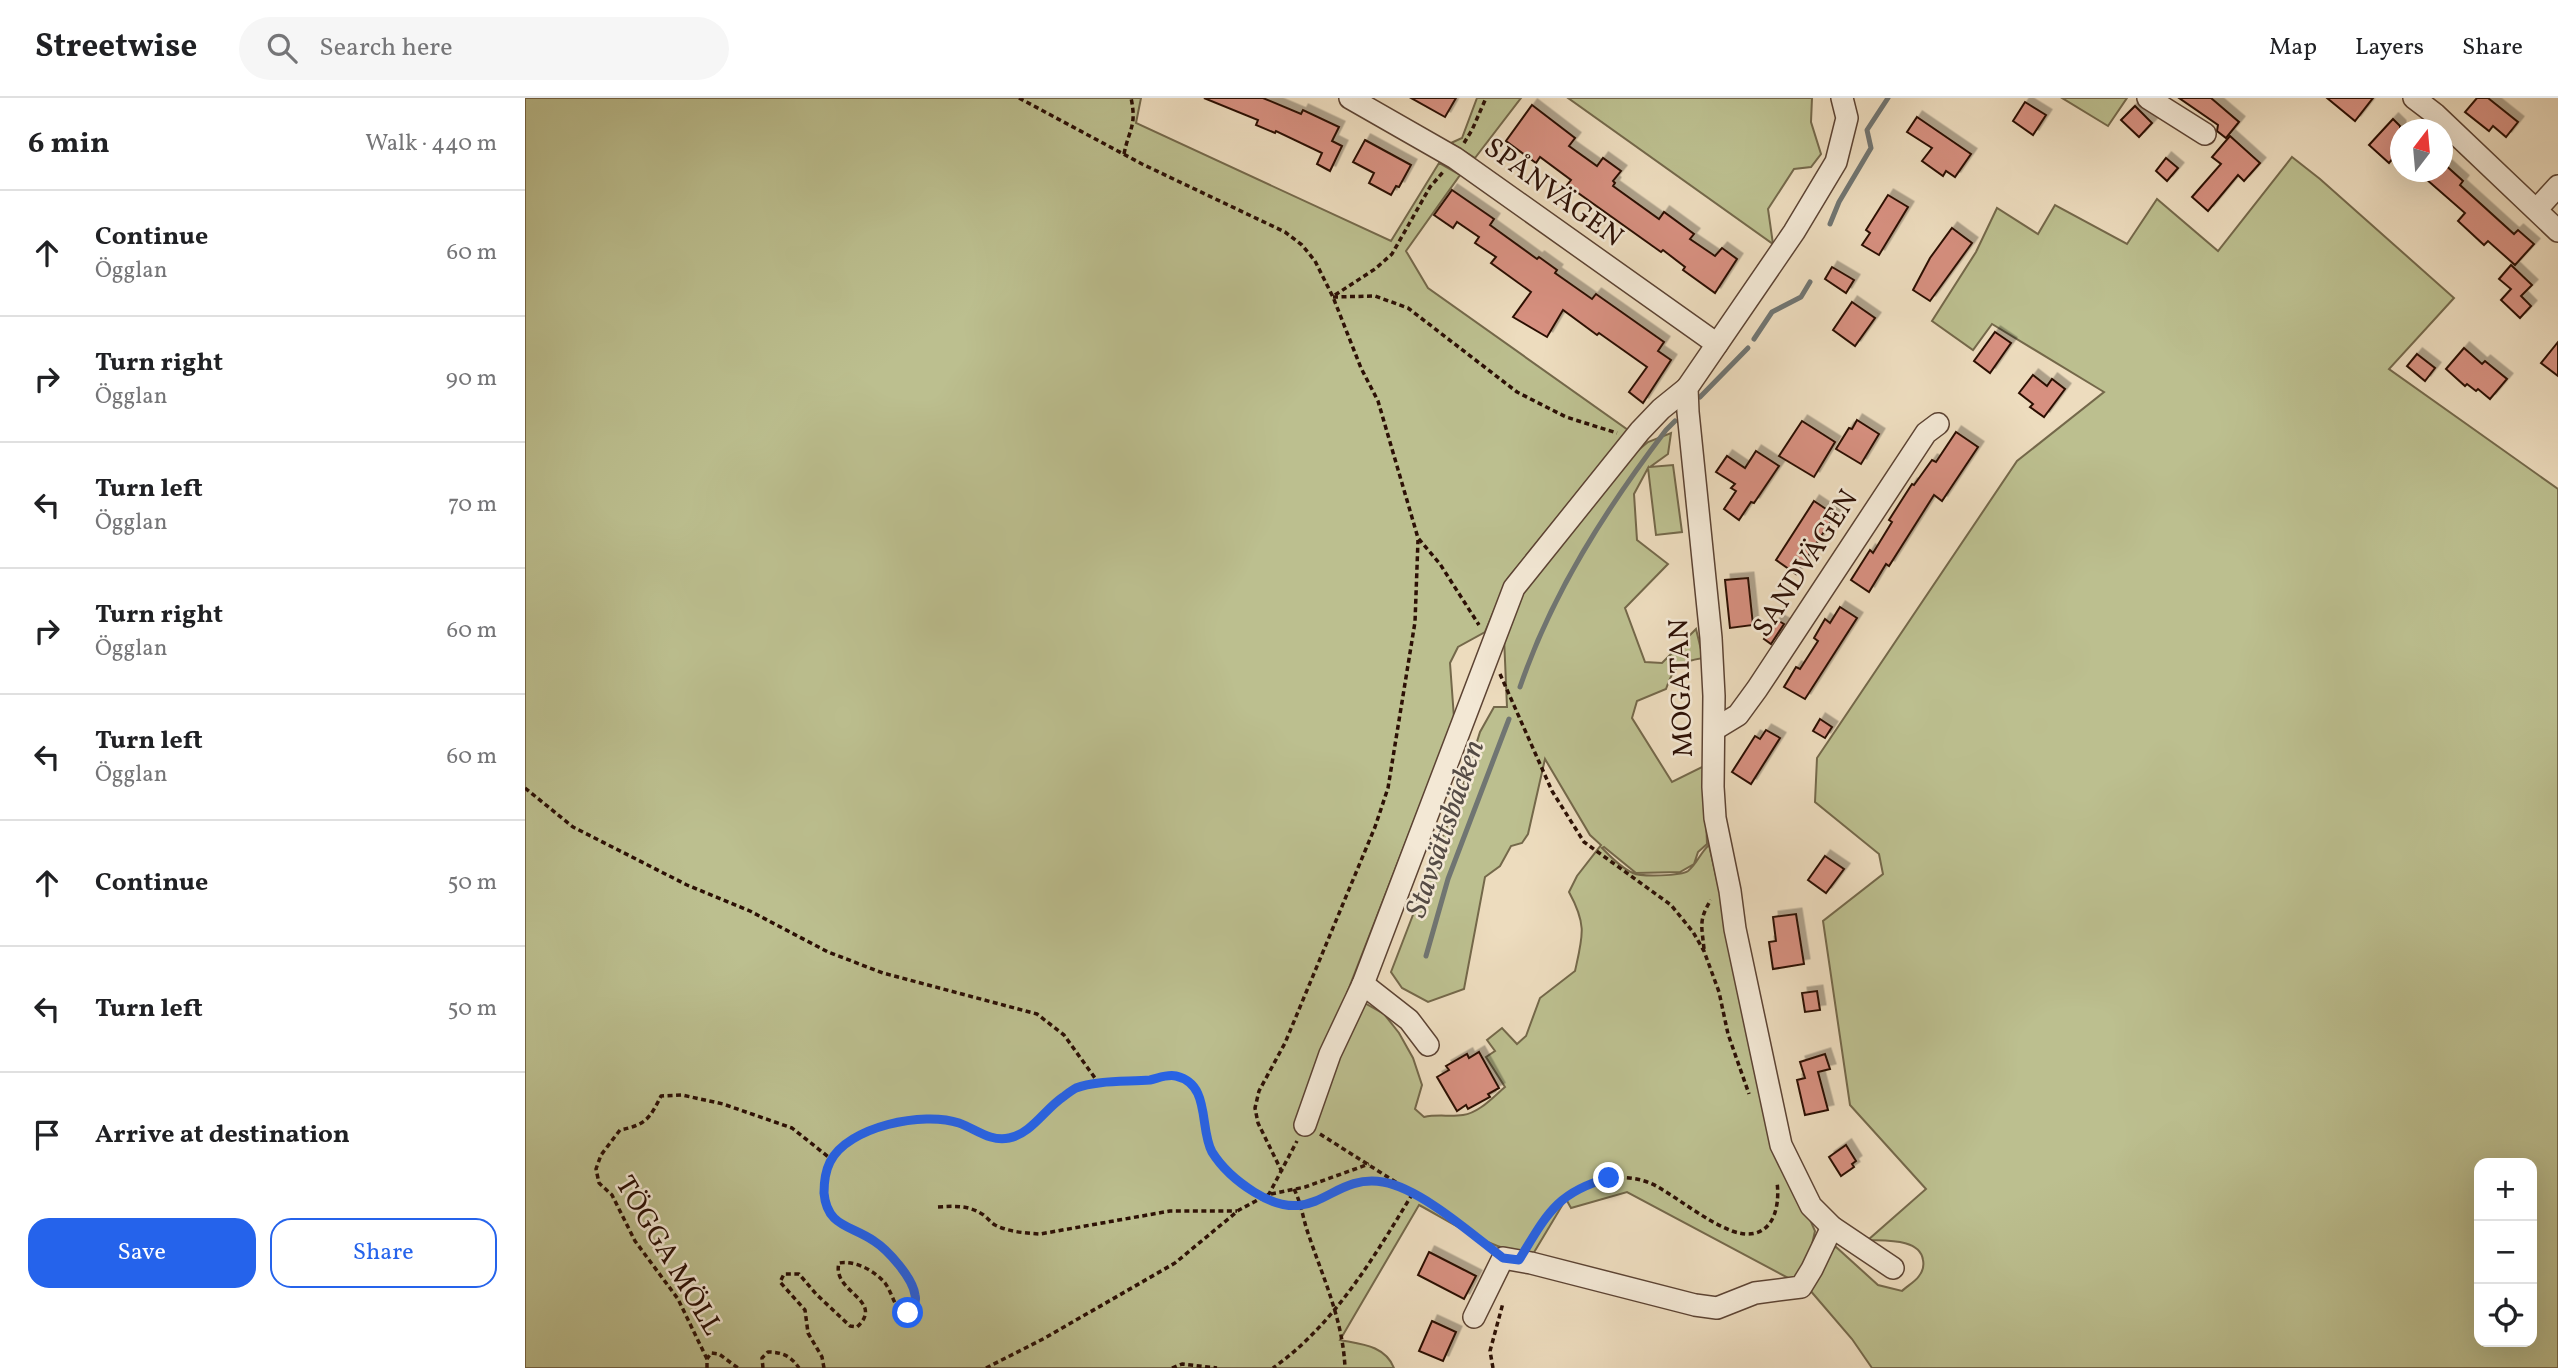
<!DOCTYPE html>
<meta charset="utf-8">
<style>
:root{--surface:#fff;--page:#f6f6f6;--text:#202124;--muted:#757577;--line:#e0e0e0;--accent:#2563eb}
body{margin:0;font-family:Vollkorn,serif;background:var(--page);color:var(--text)}
.controls{position:absolute;right:21px;bottom:21px;display:grid;overflow:hidden;border-radius:14px;box-shadow:0 7px 28px #0002}
.controls button{width:63px;height:63px;display:grid;place-items:center;padding:0;border:0;border-bottom:2px solid var(--line);background:var(--surface);color:var(--text);font:35px sans-serif}
.compass{position:absolute;left:1865px;top:21px;width:63px;height:63px;border-radius:50%;background:var(--surface);box-shadow:0 7px 28px #0002;rotate:16deg}
.stop{position:absolute;width:21px;height:21px;margin:-16px;border:5px solid #2563eb;border-radius:50%;background:#fff}
.stop.end{background:#2563eb;border-color:#fff;box-shadow:0 2px 7px #0008}
.list{margin:0;padding:0;list-style:none}
h2{display:flex;justify-content:space-between;align-items:center;height:91px;margin:0;padding:0 28px;font-size:30px}
h2 small{font-size:23px;font-weight:400;color:var(--muted)}
.list li{display:grid;grid-template-columns:46px 1fr auto;gap:21px;align-items:center;box-sizing:border-box;height:126px;padding:0 28px;border-top:2px solid var(--line)}
.list b{display:block;font-size:26px;white-space:nowrap}
.list p{margin:0;font-size:23px;white-space:nowrap;color:var(--muted)}
.list em{font-size:23px;font-style:normal;color:var(--muted)}
.actions{display:flex;gap:14px;padding:21px 28px}
.actions a{flex:1;padding:16px 0;border:2px solid var(--accent);border-radius:21px;text-align:center;font-size:24px;color:var(--accent)}
.actions .main{background:var(--accent);color:#fff}
.icon{flex:none;width:38px;height:38px;fill:none;stroke:currentColor;stroke-width:2;stroke-linecap:round;stroke-linejoin:round}
.map{position:relative;flex:none;width:2033px;height:1270px;overflow:hidden}
header{display:flex;align-items:center;gap:42px;box-sizing:border-box;height:98px;padding:0 35px;background:var(--surface);border-bottom:2px solid var(--line)}
header strong{font-size:33px}
nav{display:flex;gap:38px;margin-inline-start:auto;font-size:24px}
.search{width:490px;height:63px;background:var(--page);display:flex;align-items:center;gap:18px;box-sizing:border-box;padding:0 24px;border-radius:38px;color:var(--muted);font-size:26px}
main{display:flex}
aside{flex:1;background:var(--surface)}
.map>svg:first-child{display:block}
</style>
<header>
<strong>Streetwise</strong>
<div class="search"><svg class="icon" aria-label="search" viewBox="0 0 24 24"><circle cx="10" cy="10" r="6"/><path d="M15 15l6 6"/></svg>Search here</div>
<nav><a>Map</a><a>Layers</a><a>Share</a></nav>
</header>
<main>
<aside>
<h2>6 min<small>Walk · 440 m</small></h2>
<ul class="list">
<li><svg class="icon" aria-label="ahead" viewBox="0 0 24 24"><path d="M12 20V5M6 11l6-6 6 6"/></svg><div><b>Continue</b><p>Ögglan</p></div><em>60 m</em></li>
<li><svg class="icon" aria-label="right" viewBox="0 0 24 24"><path d="M7 20v-9h11M14 6l5 5-5 5"/></svg><div><b>Turn right</b><p>Ögglan</p></div><em>90 m</em></li>
<li><svg class="icon" aria-label="left" viewBox="0 0 24 24"><path d="M17 20v-9H6M10 6l-5 5 5 5"/></svg><div><b>Turn left</b><p>Ögglan</p></div><em>70 m</em></li>
<li><svg class="icon" aria-label="right" viewBox="0 0 24 24"><path d="M7 20v-9h11M14 6l5 5-5 5"/></svg><div><b>Turn right</b><p>Ögglan</p></div><em>60 m</em></li>
<li><svg class="icon" aria-label="left" viewBox="0 0 24 24"><path d="M17 20v-9H6M10 6l-5 5 5 5"/></svg><div><b>Turn left</b><p>Ögglan</p></div><em>60 m</em></li>
<li><svg class="icon" aria-label="ahead" viewBox="0 0 24 24"><path d="M12 20V5M6 11l6-6 6 6"/></svg><div><b>Continue</b></div><em>50 m</em></li>
<li><svg class="icon" aria-label="left" viewBox="0 0 24 24"><path d="M17 20v-9H6M10 6l-5 5 5 5"/></svg><div><b>Turn left</b></div><em>50 m</em></li>
<li><svg class="icon" aria-label="arrive" viewBox="0 0 24 24"><path d="M6 21V4h12l-3 4 3 4H6"/></svg><div><b>Arrive at destination</b></div></li>
</ul>
<div class="actions"><a class="main">Save</a><a>Share</a></div>
</aside>
<div class="map">
<svg width="2033" height="1270" viewBox="0 0 2033 1270">
<defs>
<filter id="shadow"><feDropShadow dx="5.5" dy="-5.5" stdDeviation="0" flood-color="#0004"/></filter>
</defs>
<rect width="100%" height="100%" fill="#eddcbe"/>
<filter id="stains"><feTurbulence type="fractalNoise" baseFrequency=".00286" numOctaves="4"/><feColorMatrix values="0 0 0 0 .2 0 0 0 0 .09 0 0 0 0 .02 0 0 0 .5 -.17"/></filter>
<radialGradient id="worn" r=".72"><stop offset=".6" stop-color="#630" stop-opacity="0"/><stop offset="1" stop-color="#630" stop-opacity=".3"/></radialGradient>
<g fill="#bcbf8f" stroke="#74684a" stroke-width="2" fill-rule="evenodd">
<path d="M0,0h616l-5,25 255,118 48,-78 21,12 -54,76 22,37 200,142 -120,148 -23,54 -27,15 -8,16 4,55 -107,275 37,21 15,19 14,25 9,27 -7,24 9,8c14,-3 26,0 39,-2 16,-2 30,-18 42,-28l-19,-30 9,-6 -8,-11 15,-12 15,16 9,-8 14,-38 35,-27c8,-36 12,-46 -6,-79l8,-16 24,-31 -11,-10 -45,-76 -17,75 -6,9 -11,3 -11,20 -15,11 -21,112 -36,13 -26,-14 -11,-16 75,-195 14,-45 14,-25h13l-3,-70 23,-53 103,-127 18,-15 23,-9 -3,21 -18,13 23,-2 9,67 -26,3 -8,-67 -14,26 3,46 31,24 -43,44 20,54 17,1 34,-34 7,29c-24,4 -29,7 -37,31l-29,12 -5,17 40,64 32,-16 3,78 -9,8 -4,12 -14,8 -44,1 -32,-26 -2,1c9,9 19,20 31,25 8,4 48,3 55,-2 9,-7 12,-18 21,-26l32,139 64,224 10,23 -8,36 -15,13 -165,-88 -56,16 -5,-9 -33,55c-35,0 -82,-32 -114,-49l-79,135c20,4 45,5 54,28h-869z"/>
<path d="M952,0h44l-46,60 -24,-15 11,-5z"/>
<path d="M1043,0h244l-1,24 10,32 -10,13 -17,2 -26,40 5,35z"/>
<path d="M1537,0h65l-19,28z"/>
<path d="M1767,59l28,22 134,119 -65,71 169,120v879h-686l-20,-29 -43,-50 21,-40 6,-2 42,38 24,6c5,-5 13,-9 17,-15 4,-5 5,-11 4,-16 -3,-22 -39,-19 -55,-20l58,-51 -76,-84 -27,-184 60,-47 -4,-20 -64,-52 2,-44 200,-297 87,-69 -112,-68 -19,26 -41,-29 44,-69 21,-44 41,26 17,-29 72,39 30,-45 61,52zM1954,1065h53v179h-53z"/>
</g>
<g fill="none" stroke-linecap="round" stroke-linejoin="round">
<g stroke="#707572" stroke-width="5">
<path d="M1305,126l9,-22 32,-54 -4,-18 21,-32"/>
<path d="M1229,241l18,-27 29,-15 9,-15"/>
<path d="M1175,299l48,-49"/>
<path d="M995,589c32,-94 86,-178 146,-257l9,-9"/>
<path d="M901,858l22,-77 61,-160"/>
</g>
</g>
<g fill="#d79080" stroke="#2c1005" stroke-width="2" filter="url(#shadow)">
<path d="M679,0h59l38,16 2,-4 36,17 -7,14 10,5 -12,25 -13,-7 5,-11 -46,-22 -1,2 -19,-8 2,-5z"/>
<path d="M886,0h45l-11,19z"/>
<path d="M1654,0h32l28,24 -13,16 -9,-7 1,-6z"/>
<path d="M1802,0h46l-18,23z"/>
<path d="M1952,0h11l30,24 -12,15 -13,-11 -4,5 -24,-19z"/>
<path d="M1500,4l21,13 -13,20 -20,-14z"/>
<path d="M1007,7l43,33 -6,8 28,20 6,-8 18,13 -8,10 2,2 -2,3 46,33 5,-7 30,22 -4,5 25,17 7,-8 15,11 -22,34 -32,-23 2,-3 -22,-17 -2,2 -94,-67 4,-5 -31,-23 -4,6 -30,-22z"/>
<path d="M1610,8l17,17 -13,14 -18,-17z"/>
<path d="M1392,19l54,37 -16,23 -9,-6 -3,5 -21,-15 10,-13 -25,-16z"/>
<path d="M1868,21l7,7v24l-11,13 -20,-18z"/>
<path d="M1705,38l30,27 -16,18 -6,-6 -30,36 -16,-14 29,-33 -9,-7z"/>
<path d="M840,42l46,25 -12,22 -3,-1 -5,9 -22,-12 5,-10 -21,-11z"/>
<path d="M1641,60l12,10 -11,13 -11,-10z"/>
<path d="M1917,64l21,19 -3,4 54,49 4,-4 16,14 -19,21 -27,-24 -4,4 -26,-24 7,-8 -47,-41h24z"/>
<path d="M927,92l42,29 -4,6 47,34 2,-2 18,13 -2,3 37,26 4,-5 68,48 -6,9 13,9 -28,43 -14,-11 18,-25 -48,-34 -2,2 -34,-25 -16,27 -34,-20 18,-25 -40,-29 5,-6 -21,-14 4,-6 -22,-15 -4,6 -19,-13z"/>
<path d="M1363,97l20,12 -29,48 -17,-10 8,-12 -4,-3z"/>
<path d="M1427,130l20,15 -42,58 -17,-11 17,-32z"/>
<path d="M1986,167l21,20 -11,11 10,10 -11,12 -19,-18 10,-11 -12,-10z"/>
<path d="M1307,169l22,13 -8,13 -21,-14z"/>
<path d="M1327,204l23,16 -20,28 -22,-16z"/>
<path d="M1470,234l16,11 -21,30 -16,-12z"/>
<path d="M2033,244v34l-17,-13z"/>
<path d="M1939,250l18,16 3,-3 22,18 -17,20 -12,-10 -2,2 -9,-7 -2,2 -19,-17z"/>
<path d="M1892,256l18,14 -10,13 -18,-15z"/>
<path d="M1508,277l14,11 5,-7 13,10 -21,28 -14,-10 3,-3 -14,-11z"/>
<path d="M1332,322l22,14 -18,30 -25,-15 13,-21 3,1z"/>
<path d="M1277,323l33,21 -21,35 -35,-21z"/>
<path d="M1431,334l22,15 -36,54 -8,-6 -45,71 -3,-2 -17,28 -18,-12 19,-30 3,3 19,-31 -3,-2 23,-36 2,1 18,-25 4,2z"/>
<path d="M1231,353l23,15 -25,37 -3,-1 -12,18 -15,-11 12,-18 -5,-3 4,-4 -19,-12 11,-16 18,12z"/>
<path d="M1289,403l21,14 -39,59 -20,-14z"/>
<path d="M1223,480l5,47 -23,3 -5,-48z"/>
<path d="M1315,509l17,11 -52,81 -21,-12 12,-20 4,2 18,-28 -4,-3 11,-19 5,4z"/>
<path d="M1252,522l7,4 -13,20 -7,-5z"/>
<path d="M1295,621l12,8 -7,11 -12,-7z"/>
<path d="M1241,632l14,8 -29,46 -19,-12 23,-36 5,3z"/>
<path d="M1300,758l19,13 -18,24 -18,-13z"/>
<path d="M1271,816l8,50 -31,5 -4,-27 7,-1 -3,-24z"/>
<path d="M1292,893l3,19 -15,2 -3,-19z"/>
<path d="M954,954l20,36 -11,6 2,3 -22,12 -2,-4 -9,6 -20,-34 12,-7 -3,-4 21,-12 2,4z"/>
<path d="M1300,956l5,15 -12,3 10,38 -23,5 -8,-35 8,-2 -5,-16z"/>
<path d="M1321,1047l10,16 -4,3 2,3 -13,9 -12,-19z"/>
<path d="M904,1154l47,24 -12,23 -46,-24z"/>
<path d="M907,1223l24,11 -13,29 -24,-10z"/>
</g>
<g fill="none" stroke-linecap="round" stroke-linejoin="round">
<g stroke="#5c4333" stroke-width="24">
<g id="minor">
<path d="M825,0l105,60 262,186"/>
<path d="M1317,0l5,20 -11,44 -42,70 -107,156 1,24 23,226 3,58 -1,91 2,31 15,73 5,38 46,216 30,61 21,21 61,41"/>
<path d="M1623,0l57,36"/>
<path d="M1889,0l21,16 123,117"/>
<path d="M2012,111l21,-23"/>
<path d="M1190,631l23,-14 19,-26 169,-256 12,-9"/>
<path d="M838,886l46,36 19,25"/>
<path d="M780,1027l25,-71 33,-70 151,-396 126,-157 21,-22 26,-21"/>
<path d="M949,1219l29,-59 28,5 164,42 22,3 38,-15 46,-6 11,-18 20,-42"/>
</g>
</g>
<g stroke="#2c1005" stroke-width="3.5" stroke-dasharray="5 3.5" stroke-linecap="butt">
<path d="M494,0l123,66 143,68 17,13 13,16 18,36 28,71 17,33 40,137 22,26 39,61"/>
<path d="M939,45l8,-13 14,-32"/>
<path d="M599,56c5,-25 13,-28 7,-56"/>
<path d="M810,197l40,-26 17,-15 38,-67 13,-15"/>
<path d="M808,199l42,-1 33,12 109,84 49,25 51,16"/>
<path d="M975,576l52,117 32,51 87,63 22,27 11,19 15,41 9,42 21,60"/>
<path d="M0,690l48,39 114,58 63,26 78,41 55,21 154,41 27,21 36,50"/>
<path d="M1179,851c-2,-22 -6,-29 7,-49"/>
<path d="M795,1036l85,54"/>
<path d="M757,1074l-24,-49 -3,-15 4,-17 26,-48 90,-216 13,-39 27,-166 3,-82"/>
<path d="M769,1091c8,16 9,31 15,47 15,44 34,85 36,132"/>
<path d="M886,1094l77,54"/>
<path d="M746,1096l34,-7 64,-23"/>
<path d="M413,1109c16,-1 30,-2 44,7 5,3 8,8 13,11 14,7 30,8 45,9l130,-23h67"/>
<path d="M1003,1147c9,-15 18,-32 31,-44 26,-23 68,-32 99,-14 24,14 48,34 74,44 37,13 49,-18 45,-49"/>
<path d="M182,1261l-29,-60 -43,-58 -23,-46 -13,-12 -3,-14 5,-14 19,-25c26,-5 30,-12 41,-34l21,-1 41,9 69,24 39,31"/>
<path d="M182,1270v-9l4,-6 8,1 19,14"/>
<path d="M238,1270l-1,-10 6,-6c14,0 23,4 31,16"/>
<path d="M299,1270l-2,-11 -14,-24 -3,-23 -25,-28 4,-8h15l17,20 34,32 7,1c29,-27 -26,-35 -18,-64 16,-3 36,8 46,20 7,10 9,22 17,31l6,-1c5,-5 9,-10 7,-18 -2,-17 -27,-45 -41,-54 -13,-9 -30,-12 -41,-24 -7,-8 -9,-19 -9,-29 1,-51 62,-68 104,-68 10,0 22,0 31,3 17,6 31,19 50,15 22,-4 36,-29 54,-41 4,-3 9,-7 13,-9 20,-8 52,-6 74,-8 9,-1 17,-6 26,-4 31,7 26,47 34,71 5,14 23,31 35,39 25,17 49,27 79,13 9,-4 18,-12 28,-15 21,-8 42,2 61,9 -39,64 -78,131 -140,175"/>
<path d="M461,1270l59,-30 130,-75 64,-53 30,-16 28,-53"/>
<path d="M647,1270l10,-4 35,4"/>
<path d="M968,1270l-3,-17 13,-48"/>
</g>
<use href="#minor" stroke="#f3e8d5" stroke-width="21"/>
</g>
<g fill="none" stroke-linecap="round" stroke-linejoin="round">
<path stroke="#2563eb" stroke-width="9" d="M383,1215c5,-5 9,-10 7,-18 -2,-17 -27,-45 -41,-54 -23,-16 -47,-14 -50,-48 0,-11 1,-21 6,-31 18,-36 94,-51 129,-39 17,6 31,19 50,15 22,-4 36,-29 54,-41 4,-3 9,-7 13,-9 20,-8 52,-6 74,-8 9,-2 17,-6 26,-4 35,8 23,52 36,76 10,16 26,30 42,40 63,39 75,-19 129,-10 37,6 90,53 120,76l16,2c27,-44 37,-68 90,-82"/>
</g>
<g text-anchor="middle" dominant-baseline="central" stroke-width="5" stroke-linejoin="round" paint-order="stroke">
<g font-size="28" fill="#2c1005" stroke="#f3e8d5">
<text transform="translate(1028 95) rotate(36)">SPÅNVÄGEN</text>
<text transform="translate(1281 466) rotate(-57)">SANDVÄGEN</text>
<text transform="translate(1157 590) rotate(-92)">MOGATAN</text>
<text transform="translate(143 1158) rotate(59)">TÖGGA MÖLL</text>
</g>
<g font-size="30" font-style="italic" fill="#544b45" stroke="#f3e8d5">
<text transform="translate(921 731) rotate(-71)">Stavsättsbäcken</text>
</g>
</g>
<rect width="100%" height="100%" filter="url(#stains)"/>
<rect width="100%" height="100%" fill="url(#worn)"/>
</svg>
<div class="controls">
<button>+</button>
<button>−</button>
<button><svg class="icon" aria-label="locate" viewBox="0 0 24 24"><circle cx="12" cy="12" r="6"/><path d="M12 2v4M12 18v4M2 12h4M18 12h4"/></svg></button>
</div>
<svg class="compass" viewBox="-18 -18 36 36"><path d="M0-13l5 13h-10z" fill="#e53935"/><path d="M0 13l5-13h-10z" fill="#757577"/></svg>
<div class="stop" style="left:383px;top:1215px"></div>
<div class="stop end" style="left:1084px;top:1080px"></div>
</div>
</main>
